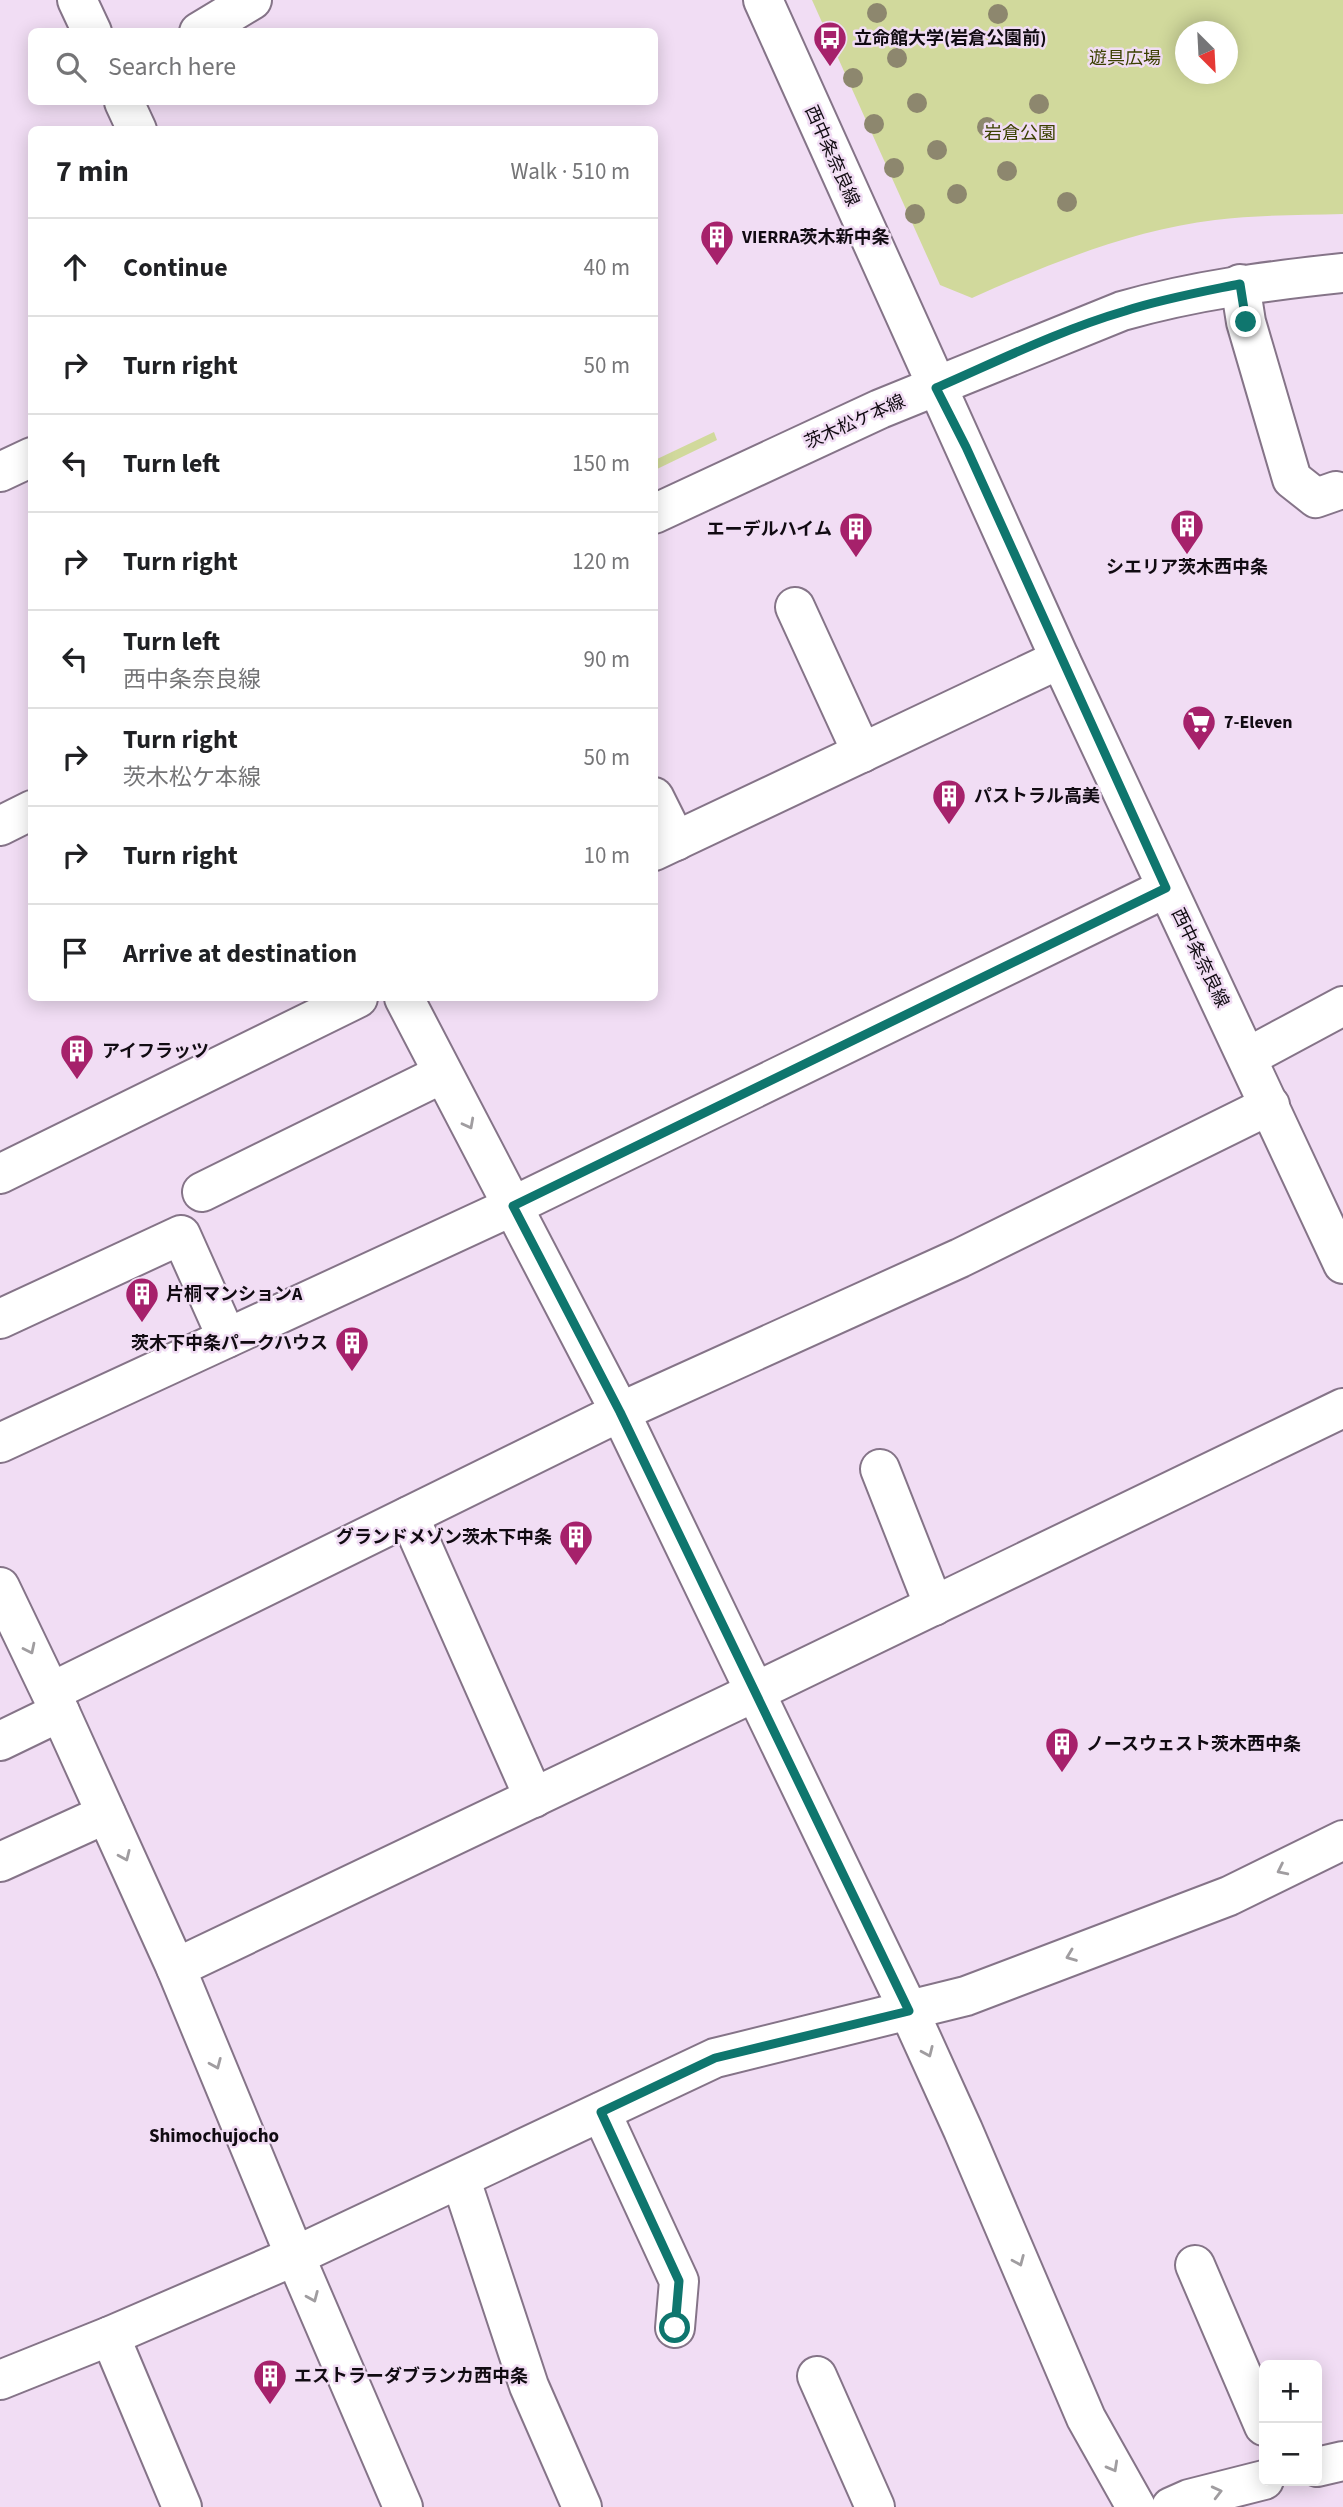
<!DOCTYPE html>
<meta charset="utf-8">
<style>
:root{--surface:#fff;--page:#f2f2f2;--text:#202124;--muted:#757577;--line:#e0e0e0}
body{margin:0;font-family:"Source Sans 3","Noto Sans JP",sans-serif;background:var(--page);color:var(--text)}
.controls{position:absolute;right:21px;bottom:21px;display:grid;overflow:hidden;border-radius:10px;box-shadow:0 4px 18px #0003}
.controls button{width:63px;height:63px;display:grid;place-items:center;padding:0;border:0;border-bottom:2px solid var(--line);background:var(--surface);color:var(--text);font:35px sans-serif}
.compass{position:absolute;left:1175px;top:21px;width:63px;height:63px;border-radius:50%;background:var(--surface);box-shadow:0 4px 18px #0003;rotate:156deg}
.stop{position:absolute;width:21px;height:21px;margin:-16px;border:5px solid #0f766e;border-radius:50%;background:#fff}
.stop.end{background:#0f766e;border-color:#fff;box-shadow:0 2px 7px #0008}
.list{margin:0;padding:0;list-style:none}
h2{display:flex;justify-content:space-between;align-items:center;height:91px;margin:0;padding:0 28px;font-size:30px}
h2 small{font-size:23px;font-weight:400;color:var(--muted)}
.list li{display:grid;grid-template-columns:46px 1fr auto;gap:21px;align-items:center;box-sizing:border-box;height:98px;padding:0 28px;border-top:2px solid var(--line)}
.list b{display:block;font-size:26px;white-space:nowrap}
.list p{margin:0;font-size:23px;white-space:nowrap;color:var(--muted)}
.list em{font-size:23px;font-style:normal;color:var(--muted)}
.icon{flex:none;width:38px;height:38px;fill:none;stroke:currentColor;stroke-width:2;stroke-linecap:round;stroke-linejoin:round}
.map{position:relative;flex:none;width:1343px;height:2507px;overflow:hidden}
.search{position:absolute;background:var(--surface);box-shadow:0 4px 18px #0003;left:28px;top:28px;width:630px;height:77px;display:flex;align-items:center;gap:18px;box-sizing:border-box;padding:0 24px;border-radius:10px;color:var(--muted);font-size:26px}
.panel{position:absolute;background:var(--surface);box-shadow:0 4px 18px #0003;left:28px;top:126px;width:630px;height:875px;border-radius:10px}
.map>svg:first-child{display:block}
</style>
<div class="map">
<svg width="1343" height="2507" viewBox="0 0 1343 2507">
<rect width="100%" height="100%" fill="#f1ddf4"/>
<g fill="#d1d99c" fill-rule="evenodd">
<path d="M812,0h531v214c-42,1 -86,1 -128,6 -84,10 -166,44 -243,78l-32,-13zM1186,32h42v42h-42z"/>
<path d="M714,432l3,8 -62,30v-10z"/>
</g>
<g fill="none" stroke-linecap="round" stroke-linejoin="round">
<g stroke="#857488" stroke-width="42">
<g id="minor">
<path d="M77,0l15,32"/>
<path d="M763,0l297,659 283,605"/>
<path d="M199,32l53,-32"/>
<path d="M124,102l13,28"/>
<path d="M1240,284l6,38 46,157 24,19 20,-7"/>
<path d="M0,472l32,-15"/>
<path d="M654,514l226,-105 242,-98c74,-21 145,-30 221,-38"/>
<path d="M795,607l67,146"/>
<path d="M654,797l22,44"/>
<path d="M0,826l32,-16"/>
<path d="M654,851l406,-192"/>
<path d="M404,998l216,414 289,599 54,119 123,288 50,89"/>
<path d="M1248,1057l95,-51"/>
<path d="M0,1174l358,-176"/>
<path d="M202,1192l240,-118"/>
<path d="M0,1319l181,-84 46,103"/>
<path d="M0,1443l513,-237 653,-318"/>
<path d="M880,1469l54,137"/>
<path d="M409,1516l125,282"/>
<path d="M0,1587l60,125 116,256 119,288 108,251"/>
<path d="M51,1692l569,-280 340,-154 310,-153"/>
<path d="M0,1741l60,-29"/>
<path d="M0,1862l106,-48"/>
<path d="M176,1968l579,-276 588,-284"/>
<path d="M601,2112l78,169 -4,47"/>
<path d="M461,2180l68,206 53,121"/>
<path d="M1195,2265l69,161"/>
<path d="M110,2336l72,171"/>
<path d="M817,2376l58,131"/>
<path d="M0,2380l110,-44 185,-80 420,-198 251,-62 263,-100 114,-56"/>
<path d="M1317,2467l26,-6"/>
<path d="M1171,2507l18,-8 75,-19"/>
</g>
</g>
<use href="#minor" stroke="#fff" stroke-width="38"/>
</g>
<g fill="#8d876e">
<circle cx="877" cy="13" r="10"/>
<circle cx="998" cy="14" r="10"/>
<circle cx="833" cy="33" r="10"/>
<circle cx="897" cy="58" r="10"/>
<circle cx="853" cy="78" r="10"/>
<circle cx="917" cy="103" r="10"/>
<circle cx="1039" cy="104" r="10"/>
<circle cx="874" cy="124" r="10"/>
<circle cx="987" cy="127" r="10"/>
<circle cx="937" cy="150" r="10"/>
<circle cx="894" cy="168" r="10"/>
<circle cx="1007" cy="171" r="10"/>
<circle cx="957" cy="194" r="10"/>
<circle cx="1067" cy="202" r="10"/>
<circle cx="915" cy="214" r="10"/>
</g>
<defs><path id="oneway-chevron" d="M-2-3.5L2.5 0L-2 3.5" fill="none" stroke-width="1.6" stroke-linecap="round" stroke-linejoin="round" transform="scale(1.75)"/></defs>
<g stroke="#a09da0">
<use href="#oneway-chevron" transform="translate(469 1124) rotate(62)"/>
<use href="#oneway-chevron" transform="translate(30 1649) rotate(64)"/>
<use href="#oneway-chevron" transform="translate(125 1856) rotate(66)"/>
<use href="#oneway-chevron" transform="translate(1282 1870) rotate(154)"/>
<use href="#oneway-chevron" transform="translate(1071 1956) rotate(159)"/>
<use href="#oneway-chevron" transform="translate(928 2052) rotate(66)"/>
<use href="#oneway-chevron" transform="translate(216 2064) rotate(67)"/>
<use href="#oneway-chevron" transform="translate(1019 2261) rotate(67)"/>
<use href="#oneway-chevron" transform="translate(313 2297) rotate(67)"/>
<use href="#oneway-chevron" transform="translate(1113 2467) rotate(61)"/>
<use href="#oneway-chevron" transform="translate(1217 2492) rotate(-14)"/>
</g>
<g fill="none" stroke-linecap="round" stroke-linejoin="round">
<path stroke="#0f766e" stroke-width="9" d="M675,2328l4,-47 -78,-169 114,-54 194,-47 -289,-599 -107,-206 653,-318 -200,-441 -30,-59c62,-27 124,-58 189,-77 37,-12 76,-19 115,-27l6,38"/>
</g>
<defs>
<g id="bus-pin" transform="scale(1.75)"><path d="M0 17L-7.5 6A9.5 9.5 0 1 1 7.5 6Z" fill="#a6216b" stroke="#f1ddf4"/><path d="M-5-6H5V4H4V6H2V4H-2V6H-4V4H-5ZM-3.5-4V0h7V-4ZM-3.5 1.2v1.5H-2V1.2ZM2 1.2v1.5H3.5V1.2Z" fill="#fff"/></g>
<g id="building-pin" transform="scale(1.75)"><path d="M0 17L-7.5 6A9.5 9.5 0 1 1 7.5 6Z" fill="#a6216b" stroke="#f1ddf4"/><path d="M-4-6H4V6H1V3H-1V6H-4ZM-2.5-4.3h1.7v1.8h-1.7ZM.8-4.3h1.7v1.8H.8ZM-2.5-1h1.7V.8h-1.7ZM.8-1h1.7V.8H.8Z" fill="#fff"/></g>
<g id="supermarket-pin" transform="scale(1.75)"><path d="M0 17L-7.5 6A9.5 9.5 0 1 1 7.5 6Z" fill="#a6216b" stroke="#f1ddf4"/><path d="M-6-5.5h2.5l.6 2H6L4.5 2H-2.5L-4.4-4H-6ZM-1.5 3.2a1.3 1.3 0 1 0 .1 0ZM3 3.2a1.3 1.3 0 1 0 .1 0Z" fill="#fff"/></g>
</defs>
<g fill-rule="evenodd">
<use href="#bus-pin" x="830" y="38"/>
<use href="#building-pin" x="717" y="237"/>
<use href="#building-pin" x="1187" y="526"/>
<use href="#building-pin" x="856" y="529"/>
<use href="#supermarket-pin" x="1199" y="722"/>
<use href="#building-pin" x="949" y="796"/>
<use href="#building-pin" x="77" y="1051"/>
<use href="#building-pin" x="142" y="1294"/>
<use href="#building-pin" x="352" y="1343"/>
<use href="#building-pin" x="576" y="1537"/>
<use href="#building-pin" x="1062" y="1744"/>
<use href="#building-pin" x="270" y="2376"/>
</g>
<g text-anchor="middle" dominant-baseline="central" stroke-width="5" stroke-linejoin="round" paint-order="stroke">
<g font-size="18" font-weight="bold" fill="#110b12" stroke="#f1ddf4" text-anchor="start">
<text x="854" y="38">立命館大学(岩倉公園前)</text>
<text x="742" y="237">VIERRA茨木新中条</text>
<text x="832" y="529" text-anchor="end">エーデルハイム</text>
<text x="1187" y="567" text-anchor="middle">シエリア茨木西中条</text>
<text x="1224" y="722">7-Eleven</text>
<text x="974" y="796">パストラル高美</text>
<text x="102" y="1051">アイフラッツ</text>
<text x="166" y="1294">片桐マンションA</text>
<text x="328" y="1343" text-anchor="end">茨木下中条パークハウス</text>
<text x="552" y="1537" text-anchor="end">グランドメゾン茨木下中条</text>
<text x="1086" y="1744">ノースウェスト茨木西中条</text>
<text x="294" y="2376">エストラーダブランカ西中条</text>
</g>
<g font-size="18" fill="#3b4001" stroke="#f1ddf4">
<text x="1125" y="58">遊具広場</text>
<text x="1020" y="133">岩倉公園</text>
</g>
<g font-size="18" fill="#110b12" stroke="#f1ddf4">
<text transform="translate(832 156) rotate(66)">西中条奈良線</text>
<text transform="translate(855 422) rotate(-24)">茨木松ケ本線</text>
<text transform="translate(1200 958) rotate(64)">西中条奈良線</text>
</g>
<g font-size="19" font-weight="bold" fill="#110b12" stroke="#f1ddf4">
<text x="214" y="2136">Shimochujocho</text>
</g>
</g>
</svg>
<div class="controls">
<button>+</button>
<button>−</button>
</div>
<svg class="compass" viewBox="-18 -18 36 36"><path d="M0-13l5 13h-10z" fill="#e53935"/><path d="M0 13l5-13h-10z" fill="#757577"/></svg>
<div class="stop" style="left:675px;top:2328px"></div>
<div class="stop end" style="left:1246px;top:322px"></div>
<div class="search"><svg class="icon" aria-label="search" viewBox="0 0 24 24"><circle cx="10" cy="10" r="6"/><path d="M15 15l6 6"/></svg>Search here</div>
<section class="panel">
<h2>7 min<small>Walk · 510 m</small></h2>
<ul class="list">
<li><svg class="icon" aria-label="ahead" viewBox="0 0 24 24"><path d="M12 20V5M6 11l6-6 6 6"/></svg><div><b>Continue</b></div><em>40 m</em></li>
<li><svg class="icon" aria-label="right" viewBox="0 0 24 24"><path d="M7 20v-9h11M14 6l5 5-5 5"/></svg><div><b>Turn right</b></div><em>50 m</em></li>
<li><svg class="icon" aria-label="left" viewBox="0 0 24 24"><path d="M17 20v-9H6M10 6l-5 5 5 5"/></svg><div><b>Turn left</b></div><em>150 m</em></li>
<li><svg class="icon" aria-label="right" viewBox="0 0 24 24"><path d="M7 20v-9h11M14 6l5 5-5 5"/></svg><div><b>Turn right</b></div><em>120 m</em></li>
<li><svg class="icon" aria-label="left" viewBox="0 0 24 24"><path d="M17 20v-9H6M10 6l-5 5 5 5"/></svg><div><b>Turn left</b><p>西中条奈良線</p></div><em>90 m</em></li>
<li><svg class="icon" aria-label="right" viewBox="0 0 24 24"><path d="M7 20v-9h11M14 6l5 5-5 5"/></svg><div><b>Turn right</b><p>茨木松ケ本線</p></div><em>50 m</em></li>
<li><svg class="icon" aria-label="right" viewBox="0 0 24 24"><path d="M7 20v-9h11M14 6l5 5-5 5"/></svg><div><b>Turn right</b></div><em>10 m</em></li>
<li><svg class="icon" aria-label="arrive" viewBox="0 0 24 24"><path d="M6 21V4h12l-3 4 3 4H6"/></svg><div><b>Arrive at destination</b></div></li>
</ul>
</section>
</div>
